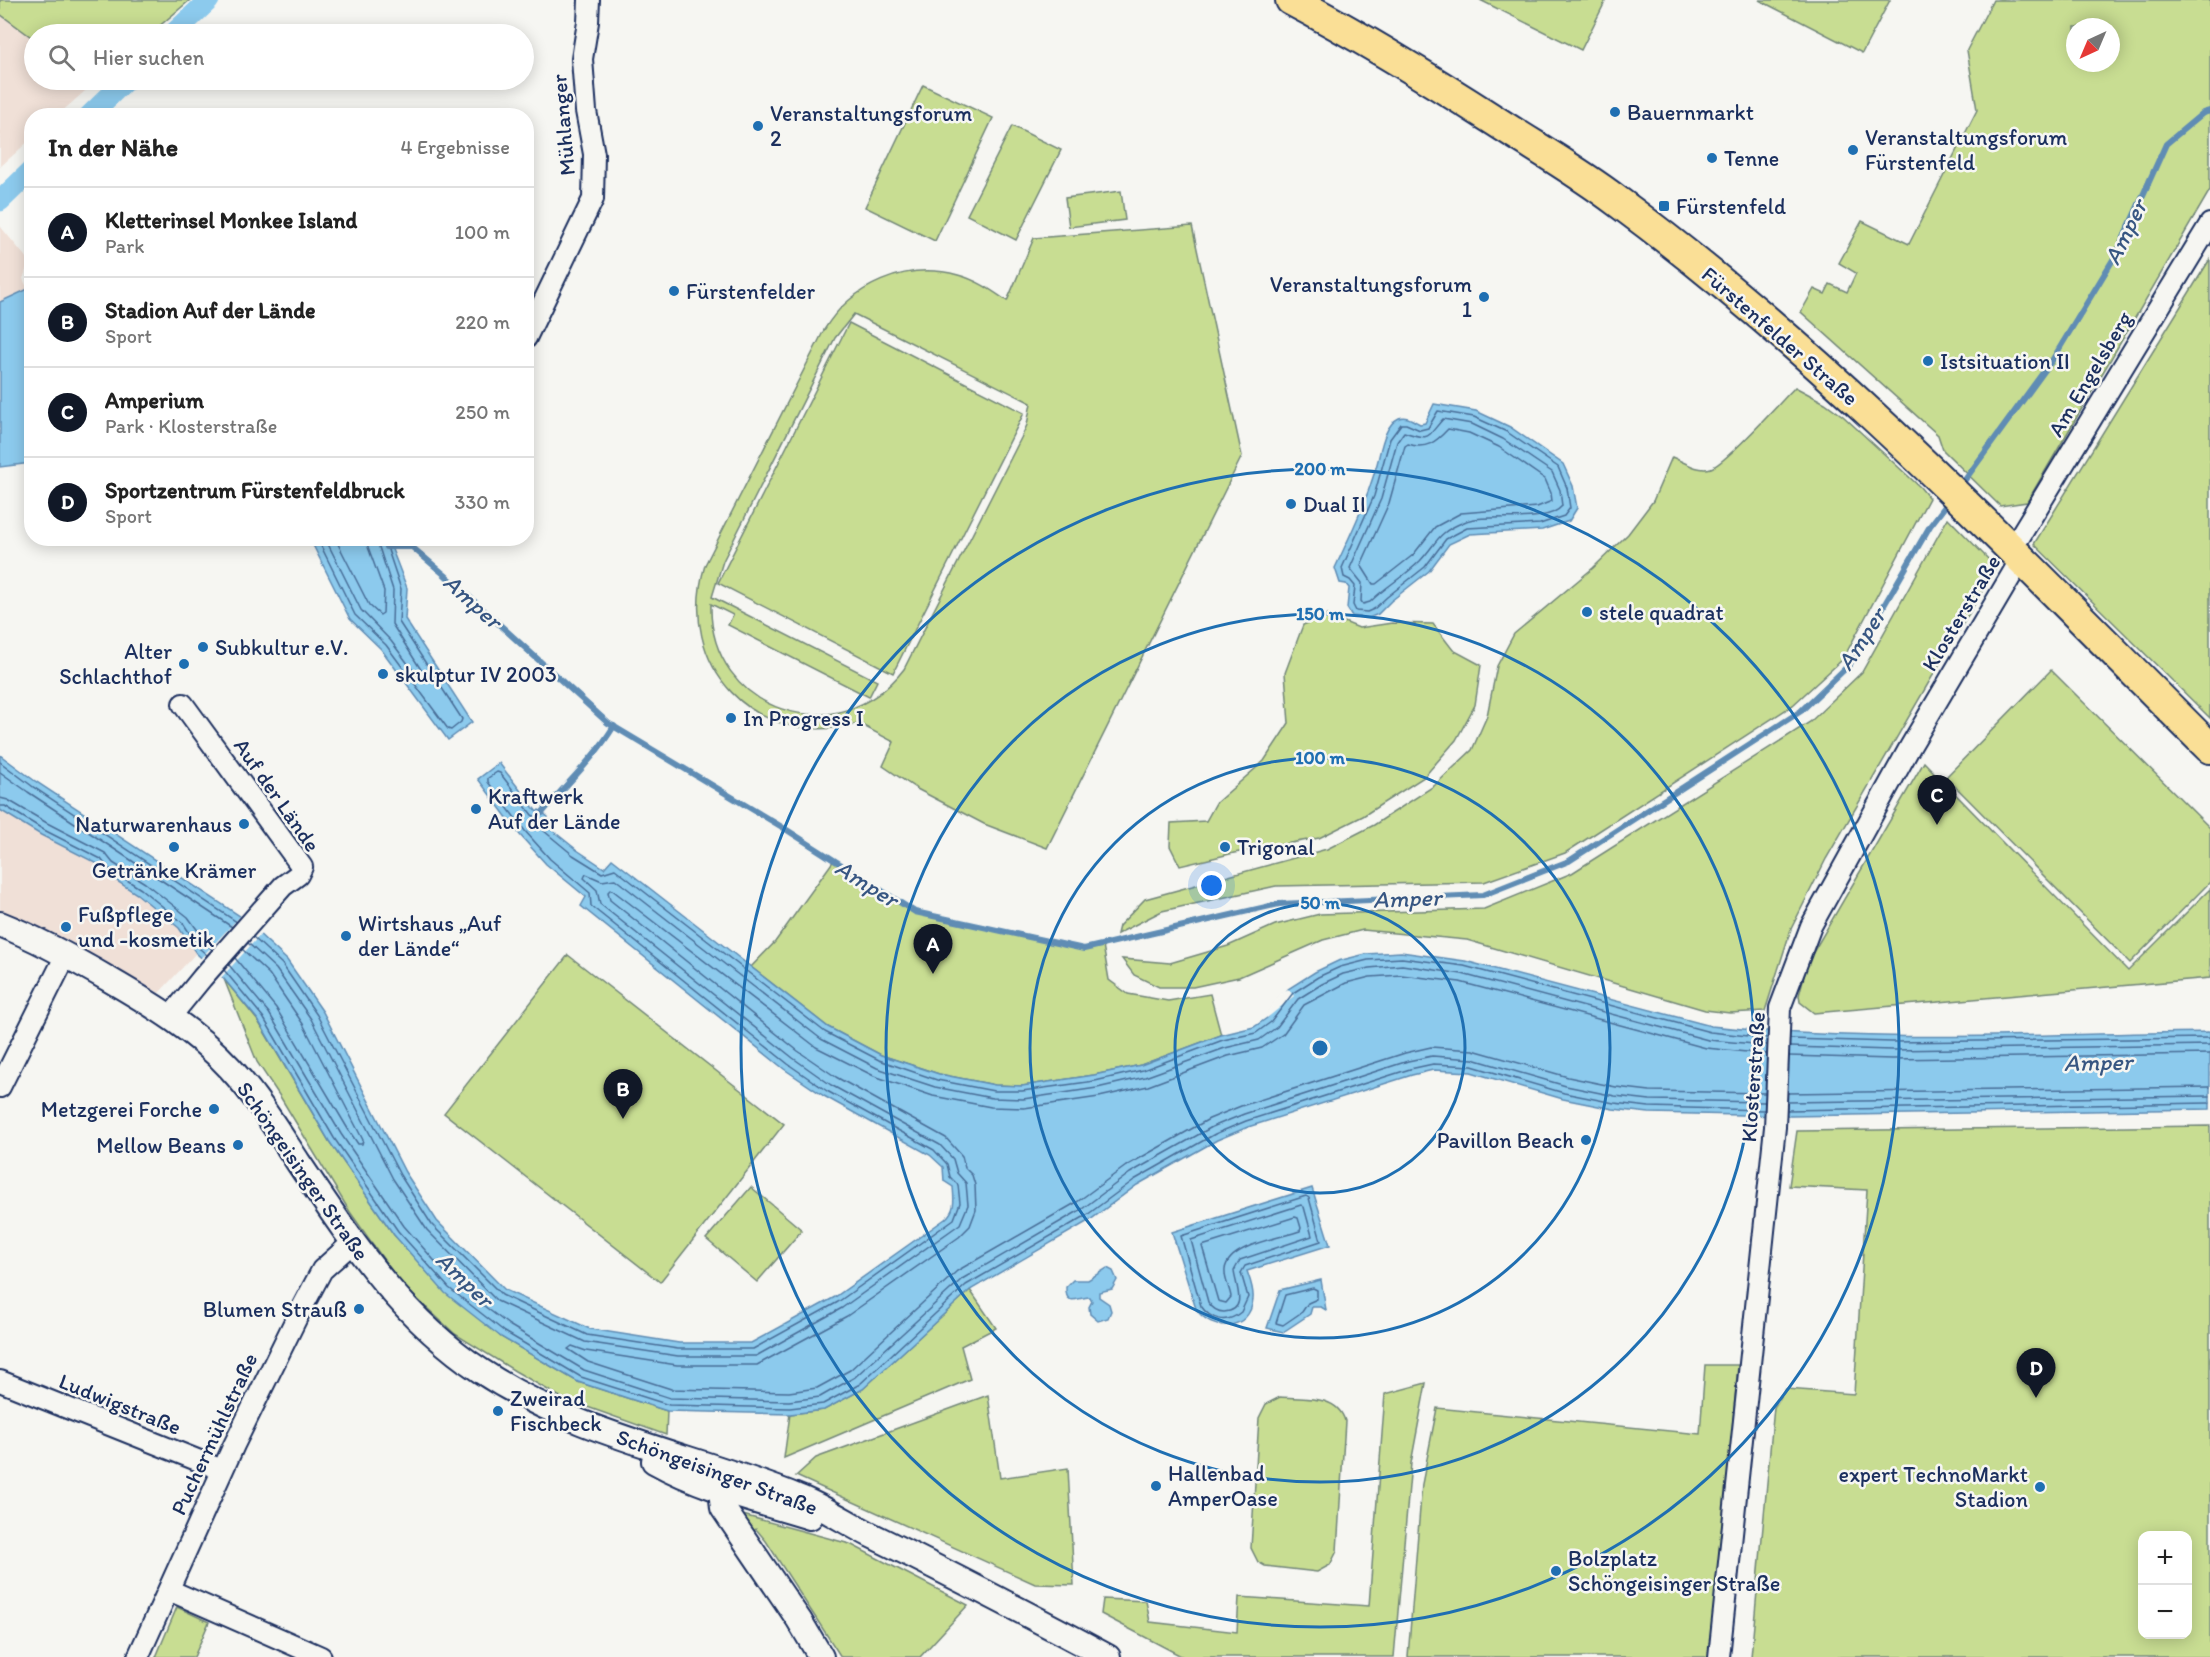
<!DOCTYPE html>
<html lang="de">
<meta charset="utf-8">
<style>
:root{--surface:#fff;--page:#f2f2f2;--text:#222;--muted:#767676;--line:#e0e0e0;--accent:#111827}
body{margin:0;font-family:Itim,sans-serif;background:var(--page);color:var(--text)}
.controls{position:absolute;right:18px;bottom:18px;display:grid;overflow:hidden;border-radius:12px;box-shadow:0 3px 15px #0003}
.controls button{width:54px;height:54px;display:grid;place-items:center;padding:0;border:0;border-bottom:2px solid var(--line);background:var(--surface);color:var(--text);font:30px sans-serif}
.compass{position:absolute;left:2066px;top:18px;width:54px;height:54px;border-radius:50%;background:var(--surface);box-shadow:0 3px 15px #0003;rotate:224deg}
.you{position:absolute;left:1212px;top:886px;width:21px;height:21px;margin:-15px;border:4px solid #fff;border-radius:50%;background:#1a73e8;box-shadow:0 0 0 9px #1a73e833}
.badge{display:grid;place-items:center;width:39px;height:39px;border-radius:50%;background:var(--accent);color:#fff;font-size:20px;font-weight:700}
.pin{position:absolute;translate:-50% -50px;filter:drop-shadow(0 2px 3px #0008)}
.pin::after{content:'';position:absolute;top:32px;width:21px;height:18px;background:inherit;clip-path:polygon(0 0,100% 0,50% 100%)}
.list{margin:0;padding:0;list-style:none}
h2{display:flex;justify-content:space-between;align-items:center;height:78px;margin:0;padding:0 24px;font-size:26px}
h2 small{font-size:20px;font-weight:400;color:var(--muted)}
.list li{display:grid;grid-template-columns:39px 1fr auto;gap:18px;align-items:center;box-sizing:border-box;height:90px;padding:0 24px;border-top:2px solid var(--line)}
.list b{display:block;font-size:22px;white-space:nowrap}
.list p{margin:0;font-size:20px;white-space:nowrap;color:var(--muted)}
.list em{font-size:20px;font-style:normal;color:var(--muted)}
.icon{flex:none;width:33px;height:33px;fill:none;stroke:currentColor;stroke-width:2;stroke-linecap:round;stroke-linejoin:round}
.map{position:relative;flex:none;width:2210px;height:1657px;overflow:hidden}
.search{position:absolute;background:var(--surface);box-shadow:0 3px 15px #0003;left:24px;top:24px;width:510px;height:66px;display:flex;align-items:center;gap:15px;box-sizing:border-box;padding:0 21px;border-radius:33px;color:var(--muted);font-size:22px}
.panel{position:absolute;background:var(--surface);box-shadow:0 3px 15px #0003;left:24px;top:108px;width:510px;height:438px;border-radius:24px}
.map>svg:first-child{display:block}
</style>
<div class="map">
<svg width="2210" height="1657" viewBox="0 0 2210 1657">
<rect width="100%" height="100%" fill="#f6f6f2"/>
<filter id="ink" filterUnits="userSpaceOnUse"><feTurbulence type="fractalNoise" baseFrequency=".0167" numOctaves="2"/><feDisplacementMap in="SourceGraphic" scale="12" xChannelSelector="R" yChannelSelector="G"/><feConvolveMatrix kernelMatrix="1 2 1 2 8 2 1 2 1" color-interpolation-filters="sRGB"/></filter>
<g filter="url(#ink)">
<g fill="#f0e0d7">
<path d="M0,14l34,25v41h55l5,3 -36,32 -26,1 -1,23 -31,28z"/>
<path d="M0,226l29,35 -6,18 5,10 -28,13z"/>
<path d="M0,810l41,25 57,29 5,8 34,22 42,34 17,25 -37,40 -88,-51 -71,-30z"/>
</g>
<g fill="#c8dd92" stroke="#728678" stroke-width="1.5" fill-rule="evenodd">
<path d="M0,0h190l-40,34h-116v5l-34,-25z"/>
<path d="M1480,0h126l-25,50z"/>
<path d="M1759,0h131l-28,53z"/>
<path d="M1993,0h217v190l-183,312 -27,4 -57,-56 -5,-15 -137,-123 13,-23 11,5 5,-10 17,8 9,-19 -17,-10 23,-42 47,23 68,-134 -10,-60zM2075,27h36v36h-36z"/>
<path d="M923,85l70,33 -58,123 -70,-34z"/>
<path d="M1012,126l49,24 -45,90 -49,-25z"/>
<path d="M1121,191l4,29 -56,7 -4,-29z"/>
<path d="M1192,226l50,230 -195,392 -63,-24 -67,-35 -34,-23 11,-24 -36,-19c-103,29 -183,-58 -153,-158l119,-235c27,-45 82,-69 134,-55 19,5 33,15 49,26l27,-63zM854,314l177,89 -4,22 -6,13 -117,231c-66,86 -196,42 -193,-65l22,11 -5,10 141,72 8,-16 -165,-84 11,-36 112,-223z"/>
<path d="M2210,259v459l-176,-174z"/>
<path d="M849,323l175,90 -131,260 -175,-90z"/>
<path d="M1795,387l30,16 18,13 77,71 9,11 -86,161 -50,46 -228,148 -81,29 -208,4 -114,25 -45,23 2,-8 26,-27 182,-50 47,-24 60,-39 38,-36 15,-34 10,-50 17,-32 79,-66 35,-34 25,-33 19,-44c12,5 26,15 39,11 14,-4 70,-66 84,-81z"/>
<path d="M1948,518l48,49 -170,292 -35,70 -26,82 -35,2 -25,-3 -238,-70 -104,-10 -40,10 -84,37 -46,10h-34l-25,-12 -12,-16 48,4 58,-17 47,-21 45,-11 164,-5 88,-36 238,-151 52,-50z"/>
<path d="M1327,615l32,13 33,-5 41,1 20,26 28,15 -6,40 -19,35 -32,37 -61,39 -44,22 -85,15 -54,13 -10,-20 1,-23 35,-2 10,-18 48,-42 25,-38 -4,-50 18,-48z"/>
<path d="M2051,670l159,158v54l-80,81 -184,-186z"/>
<path d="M1924,762l204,209 82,-82v89l-396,35 -14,-11 -1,-7 9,-34z"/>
<path d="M834,860l81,52 169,37 19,-4 6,35 19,14 40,7 42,-7 11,41 -80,30 -47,10 -72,11 -27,-1 -56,-11 -58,-19 -53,-28 -77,-60 24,-25z"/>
<path d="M568,955l216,169 -124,158 -216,-169z"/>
<path d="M224,979l34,42 71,120 65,94 107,102 77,45 89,29 -1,24 -104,-37 -47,-27 -60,-37 -54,-50 -51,-72 -69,-114 -24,-36z"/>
<path d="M2210,1126v531h-459l23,-250 12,-18 68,5 13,-204 -78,-4 8,-55zM2142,1536h46v98h-46z"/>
<path d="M751,1187l51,43 -45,52 -51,-43z"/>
<path d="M970,1290l26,38 -35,18 9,33 -186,79 6,-44 34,-4 39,-21z"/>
<path d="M1705,1365h33l-27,292h-303l14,-173 15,-76 263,26z"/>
<path d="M1426,1383l-15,80 -17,194h-211l-82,-43 2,-15 43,2 4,21 87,10 2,-35 130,9 16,-212z"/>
<path d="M988,1395l12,83 68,-10 6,117 -39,-1 -239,-108 20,-18z"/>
<path d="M1280,1397c23,2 57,-3 65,24l-8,130 -7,14 -13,7 -52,-6 -7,-4 -7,-14 8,-130 7,-14z"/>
<path d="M739,1514l111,30 118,61 -48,52h-79l-75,-116 -10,-12 -4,4z"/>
<path d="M177,1607l32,15 -15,35h-38z"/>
</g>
<g fill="#8ccaed" stroke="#5f8cb4" stroke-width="1.5">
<path d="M28,289l4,17 -1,157 -31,4v-165z"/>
<path d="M1434,404l42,7 34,16 53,37 10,22 4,22 -8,13 -27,9 -72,4 -21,10 -20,27 -38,30 -13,13 -9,4 -17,-2 -5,-8 2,-20 -3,-4 -6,-1 -5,-15c16,-34 32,-68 42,-104 4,-14 7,-39 22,-46 7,-3 15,3 21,6l5,-1z"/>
<path d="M310,539h78l19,49 -2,31 67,103 -24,18 -67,-91 -31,-30z"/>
<path d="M0,755l35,26 205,135 47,44 36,52 82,160 32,49 68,69 85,39 89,14h72l84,-46 110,-78c11,-9 9,-20 8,-32l-9,-6 -1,-14 -13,-12 -106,-59 -40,-27 -203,-163 5,-9 -40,-33 -26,-29 -42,-56 21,-16 38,49 2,-2 9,7 -2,5 1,4 30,24 27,18 8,-9 216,168 53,28 58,19 56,11 27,1 72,-11 47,-10 80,-30 33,-8 13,-9 21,-29 27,-17 23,-11 28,-7 35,-2 64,9 246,65c165,18 333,8 499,6v77l-419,7 -142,-3 -36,-4 -50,-10 -92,-27 -38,-2 -21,5 -164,52 -31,13 -80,45 -47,35 -120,70 -107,99 -39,21 -34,4 -123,-3 -89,-29 -77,-45 -56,-44 -51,-58 -65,-94 -71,-121 -34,-41 -28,-26 -17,-25 -42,-34 -34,-22 -5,-8 -57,-29 -41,-25z"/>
<path d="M1312,1188l18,57 -83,26c3,9 7,18 6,28 -3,33 -41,33 -57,10l-24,-77z"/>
<path d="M1107,1268l6,3 4,9 -5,9 -13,3v5l10,7 2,7 -3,7 -10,3 -8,-7 -1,-7 3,-6 -2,-4c-10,-1 -25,12 -24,-10l7,-7h15z"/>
<path d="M1321,1280l5,30 -5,-3h-9l-2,7 -27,18 -16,-4 13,-38z"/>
</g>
<g fill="#f6f6f2">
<path d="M242,914l20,19 -42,46 -21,-19z"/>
<path d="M1288,989l6,7 -27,22 -1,-3 15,-21z"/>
</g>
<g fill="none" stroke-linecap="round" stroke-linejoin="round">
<g stroke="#486d97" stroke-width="1.5">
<path d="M1438,411l36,6 33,15 51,35 9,21 3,20 -6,8 -24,8 -73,4 -21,11 -21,28 -38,30 -13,12 -7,3 -11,-1 -3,-6 2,-19 -5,-6 -6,-3 -2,-9 32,-72 16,-57 11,-15h5l14,6 8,-2z"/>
<path d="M1443,419l29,5 31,15 49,33 8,18 2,16c-16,20 -75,6 -98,16 -28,11 -26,20 -44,39 -15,15 -35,26 -50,41l-7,2 -2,-3 1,-18 -12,-15 31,-69 16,-57 7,-10c27,9 22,6 39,-13z"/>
<path d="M1448,429l21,4 30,14 46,32 6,14 1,8 -15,6 -76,6 -26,14 -22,28 -37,29h-3l-12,-19 28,-62 16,-57 3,-2c18,6 28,-2 40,-15z"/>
<path d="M317,538l38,77 31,30 62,84 3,1 10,-8 1,-3 -63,-97 2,-33 -17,-51"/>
<path d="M325,538l36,72 30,31 29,39 4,1 1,-5 -33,-52 1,-34 -17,-52"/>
<path d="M335,538l34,67 11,10 3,-2 1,-22 -16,-44 -1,-9"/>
<path d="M0,762l32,24 205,136"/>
<path d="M0,772l28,20 204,135"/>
<path d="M0,798l8,2 39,23 58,30 8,10 32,20 43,34 24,33"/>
<path d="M0,806h5l39,24 57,29 7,9 33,21 42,34 17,26 7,6"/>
<path d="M253,937l29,27 35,51 83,160 32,50 70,70 85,40 91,14h75l85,-47 116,-83 6,-16 -2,-18 -8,-8 -3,-13 -13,-14 -107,-59 -39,-27 -197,-158 -1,-13 -40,-34 -25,-28 -37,-49v-4l9,-6 3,1 32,42 8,4 4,12 29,24 29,18 13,-4 210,163 54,28 58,20 57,11h28l73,-10 48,-11 80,-30 33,-7 15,-11 22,-29 25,-16 22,-10 28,-7 34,-2 62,8 246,66 57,6"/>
<path d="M248,943l28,26 35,50 82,160 34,51 70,71 88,41 93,14h78l86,-48 118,-84 8,-19 -2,-22 -9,-10 -4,-14 -13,-14 -109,-60 -38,-27 -193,-154 -3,-14 -13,-12 2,-4 16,7 13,-2 206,160 56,29 58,19 57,11 31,1 74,-11 48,-11 80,-29 34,-8 18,-13 21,-28 24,-15 21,-10 26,-6 33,-3 60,9 246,66 59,5"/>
<path d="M235,958l41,50 72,121 10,15h4l1,-4 -60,-116 -34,-50 -27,-25"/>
<path d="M229,965l40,48 72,121 63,92 50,57 55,42 75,45 86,28 119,3 31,-4 35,-20 107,-98 120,-70 48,-36 82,-46 32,-13 164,-53 24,-5 41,3 93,27 49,10 35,4 115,2"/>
<path d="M224,970l39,47 71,121 64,93 51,57 56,44 76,45 88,28 121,3 33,-4 37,-20 106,-99 121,-70 47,-35 81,-46 31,-13 164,-52 23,-5 39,2 92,27 50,10 35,4 115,3"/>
<path d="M1790,1039l102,3 318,-4"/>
<path d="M1790,1047l102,3 318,-5"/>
<path d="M1789,1056l103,3 318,-5"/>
<path d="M1765,1093l-115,-2 -34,-4 -48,-10 -95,-27 -42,-3 -26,6 -164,53 -32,13 -83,47 -49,36 -120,69 -107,99 -33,18 -28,4 -118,-3 -83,-27 -20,-13 4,-3 14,5 91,14h80l90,-49 112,-79 11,-11 6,-16 -1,-25 -3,-10 -7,-7 -3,-12 -16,-18 -110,-61 -38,-26 -188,-151 -2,-8 3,-3 205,158 58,29 59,20 58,11 33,1 75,-11 49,-11 80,-30 34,-8 21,-14 21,-29 42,-22 24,-6 31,-2 59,7 246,66 61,6"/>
<path d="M1788,1093l422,-6"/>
<path d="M1787,1102l423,-6"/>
<path d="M1787,1110l423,-7"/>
<path d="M1306,1196l3,2 12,43 -76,25 -4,7 7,24 -7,15c-14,12 -30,9 -40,-6l-20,-70z"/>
<path d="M1301,1205l3,2 8,29 -72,24 -6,11c1,13 15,40 -10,41 -7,0 -12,-4 -16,-10l-17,-62z"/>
<path d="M1295,1217l3,1 3,10 -1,3c-20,7 -73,14 -75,39 -1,10 5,18 6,27l-5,6 -8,-2 -16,-55z"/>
<path d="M1313,1288l4,2v9l-9,4 -6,9 -19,13 -7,-2 9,-28z"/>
</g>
<g stroke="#5f8cb4" stroke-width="6">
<path d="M1959,488l94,-129 64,-106 49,-109 37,-31 7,-2"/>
<path d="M386,547h26l33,28 163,148 179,107 128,82 169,37 195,-45 204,-9 86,-34 232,-150 49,-47 80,-138 19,-25"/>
<path d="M542,813c24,-29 52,-54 72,-87"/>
</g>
<g stroke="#8ccaed" stroke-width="21">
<path d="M173,34l36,-34"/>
<path d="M89,116l37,-36"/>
<path d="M0,201l32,-31"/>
</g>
<g stroke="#1b2f5e" stroke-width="24">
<g id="minor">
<path d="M526,338l67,-139 1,-45 -8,-43 -4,-52 6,-37 1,-22"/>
<path d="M2009,548l11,-12 190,-312"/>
<path d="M171,1016l31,-38 81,-92 15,-11 4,-8 -119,-163"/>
<path d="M0,1087l66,-132"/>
<path d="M0,1381l222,89"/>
<path d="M169,1590l152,67"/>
<path d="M138,1657l96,-212 62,-126 26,-49 30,-27"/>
<path d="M1719,1657l56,-530 5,-119 31,-82 99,-179 111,-188"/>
</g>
</g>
<g stroke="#1b2f5e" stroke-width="28">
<g id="tertiary">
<path d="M0,924c38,15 74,35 110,56 43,25 86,51 120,88 27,29 47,62 68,94 54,80 102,155 183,209 98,65 211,83 317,126 26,10 49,26 73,38 80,39 158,80 237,122"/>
<path d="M654,1461c48,27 104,40 156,56"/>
<path d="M721,1490l2,18 76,112 22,37"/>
</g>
</g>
<g stroke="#1b2f5e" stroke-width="34">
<path id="primary" d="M1291,0c71,37 139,79 206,122 40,26 82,50 120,79 217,160 403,358 593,547"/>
</g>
<use href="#minor" stroke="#f6f6f2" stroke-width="20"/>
<use href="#tertiary" stroke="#f6f6f2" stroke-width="24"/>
<use href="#primary" stroke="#fadf96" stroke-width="30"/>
</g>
</g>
<g fill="none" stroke="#1f6fb2" stroke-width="3">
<circle cx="1320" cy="1048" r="145"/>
<circle cx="1320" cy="1048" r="290"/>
<circle cx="1320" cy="1048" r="434"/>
<circle cx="1320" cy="1048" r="579"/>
</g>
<g fill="#1f6fb2" stroke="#f6f6f2" stroke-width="2">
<circle cx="1615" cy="112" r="6"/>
<circle cx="758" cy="126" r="6"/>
<circle cx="1853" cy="150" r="6"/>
<circle cx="1712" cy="158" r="6"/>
<rect x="1658" y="200" width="12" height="12" rx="3"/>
<circle cx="674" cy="291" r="6"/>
<circle cx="1484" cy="297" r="6"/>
<circle cx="1928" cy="361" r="6"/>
<circle cx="1291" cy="504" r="6"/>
<circle cx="1587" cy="612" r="6"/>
<circle cx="203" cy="647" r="6"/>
<circle cx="184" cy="664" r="6"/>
<circle cx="383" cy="674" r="6"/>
<circle cx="731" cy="718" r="6"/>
<circle cx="476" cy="809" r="6"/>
<circle cx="244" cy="824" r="6"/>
<circle cx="174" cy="847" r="6"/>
<circle cx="1225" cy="847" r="6"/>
<circle cx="66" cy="927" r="6"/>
<circle cx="346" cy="936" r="6"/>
<circle cx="214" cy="1109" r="6"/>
<circle cx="1586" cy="1140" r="6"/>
<circle cx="238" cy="1145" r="6"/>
<circle cx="359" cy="1309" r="6"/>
<circle cx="498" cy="1411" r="6"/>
<circle cx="1156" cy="1486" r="6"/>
<circle cx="2040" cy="1487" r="6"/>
<circle cx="1556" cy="1571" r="6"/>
</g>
<g text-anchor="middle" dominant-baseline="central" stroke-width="5" stroke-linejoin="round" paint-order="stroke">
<g font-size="22" fill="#1b2f5e" stroke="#f6f6f2" text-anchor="start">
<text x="1627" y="112">Bauernmarkt</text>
<text x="770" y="113">Veranstaltungsforum<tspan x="770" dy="25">2</tspan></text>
<text x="1865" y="137">Veranstaltungsforum<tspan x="1865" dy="25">Fürstenfeld</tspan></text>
<text x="1724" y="158">Tenne</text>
<text x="1676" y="206">Fürstenfeld</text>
<text x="1472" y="284" text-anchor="end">Veranstaltungsforum<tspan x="1472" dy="25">1</tspan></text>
<text x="686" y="291">Fürstenfelder</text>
<text x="1940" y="361">Istsituation II</text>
<text x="1303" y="504">Dual II</text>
<text x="1599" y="612">stele quadrat</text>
<text x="215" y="647">Subkultur e.V.</text>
<text x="172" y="651" text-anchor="end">Alter<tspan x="172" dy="25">Schlachthof</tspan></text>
<text x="395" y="674">skulptur IV 2003</text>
<text x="743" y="718">In Progress I</text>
<text x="488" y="796">Kraftwerk<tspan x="488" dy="25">Auf der Lände</tspan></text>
<text x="232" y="824" text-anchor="end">Naturwarenhaus</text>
<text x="1237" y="847">Trigonal</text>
<text x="174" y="870" text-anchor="middle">Getränke Krämer</text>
<text x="78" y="914">Fußpflege<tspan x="78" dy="25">und -kosmetik</tspan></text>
<text x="358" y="923">Wirtshaus „Auf<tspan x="358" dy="25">der Lände“</tspan></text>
<text x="202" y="1109" text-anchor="end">Metzgerei Forche</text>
<text x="1574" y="1140" text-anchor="end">Pavillon Beach</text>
<text x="226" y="1145" text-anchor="end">Mellow Beans</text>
<text x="347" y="1309" text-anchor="end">Blumen Strauß</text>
<text x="510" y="1398">Zweirad<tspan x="510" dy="25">Fischbeck</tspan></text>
<text x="1168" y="1473">Hallenbad<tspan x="1168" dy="25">AmperOase</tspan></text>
<text x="2028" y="1474" text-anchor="end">expert TechnoMarkt<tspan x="2028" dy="25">Stadion</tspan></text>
<text x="1568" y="1558">Bolzplatz<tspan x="1568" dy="25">Schöngeisinger Straße</tspan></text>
</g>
<g font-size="22" fill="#1b2f5e" stroke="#f6f6f2">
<text transform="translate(563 125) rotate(-95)">Mühlanger</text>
<text transform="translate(1780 336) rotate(41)">Fürstenfelder Straße</text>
<text transform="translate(2090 374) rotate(-59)">Am Engelsberg</text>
<text transform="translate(1961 613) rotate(-59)">Klosterstraße</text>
<text transform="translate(277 795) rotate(55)">Auf der Lände</text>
<text transform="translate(1753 1077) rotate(-86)">Klosterstraße</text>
<text transform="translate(303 1171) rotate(55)">Schöngeisinger Straße</text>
<text transform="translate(120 1404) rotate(22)">Ludwigstraße</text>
<text transform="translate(214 1434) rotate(-65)">Puchermühlstraße</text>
<text transform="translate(717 1472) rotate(20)">Schöngeisinger Straße</text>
</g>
<g font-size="24" font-style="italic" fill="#375682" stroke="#f6f6f2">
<text transform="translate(2125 232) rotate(-64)">Amper</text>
<text transform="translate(473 601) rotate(42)">Amper</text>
<text transform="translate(1861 639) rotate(-57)">Amper</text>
<text transform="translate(867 883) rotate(32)">Amper</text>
<text transform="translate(1407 898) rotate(-2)">Amper</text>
<text transform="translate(2098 1062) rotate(-1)">Amper</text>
<text transform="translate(465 1279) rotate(44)">Amper</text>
</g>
</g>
<circle cx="1320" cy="1048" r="9" fill="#1f6fb2" stroke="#f6f6f2" stroke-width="3"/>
<g font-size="18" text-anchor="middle" font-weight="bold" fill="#1f6fb2" stroke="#f6f6f2" stroke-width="5" stroke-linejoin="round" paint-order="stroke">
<text x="1320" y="475">200 m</text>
<text x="1320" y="620">150 m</text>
<text x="1320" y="764">100 m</text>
<text x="1320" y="909">50 m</text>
</g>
</svg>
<div class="controls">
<button>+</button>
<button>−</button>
</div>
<svg class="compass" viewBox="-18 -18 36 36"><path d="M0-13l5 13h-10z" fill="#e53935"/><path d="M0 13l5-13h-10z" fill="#767676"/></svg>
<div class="you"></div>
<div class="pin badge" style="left:933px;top:974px">A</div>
<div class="pin badge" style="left:623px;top:1119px">B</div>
<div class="pin badge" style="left:1937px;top:825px">C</div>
<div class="pin badge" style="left:2036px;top:1398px">D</div>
<div class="search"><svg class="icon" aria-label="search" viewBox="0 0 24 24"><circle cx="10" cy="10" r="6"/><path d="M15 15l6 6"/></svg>Hier suchen</div>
<section class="panel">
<h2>In der Nähe<small>4 Ergebnisse</small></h2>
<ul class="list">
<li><span class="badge">A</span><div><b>Kletterinsel Monkee Island</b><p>Park</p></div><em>100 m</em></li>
<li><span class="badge">B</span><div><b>Stadion Auf der Lände</b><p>Sport</p></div><em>220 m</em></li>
<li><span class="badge">C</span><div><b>Amperium</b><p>Park · Klosterstraße</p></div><em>250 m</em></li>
<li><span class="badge">D</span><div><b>Sportzentrum Fürstenfeldbruck</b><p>Sport</p></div><em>330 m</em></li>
</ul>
</section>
</div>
